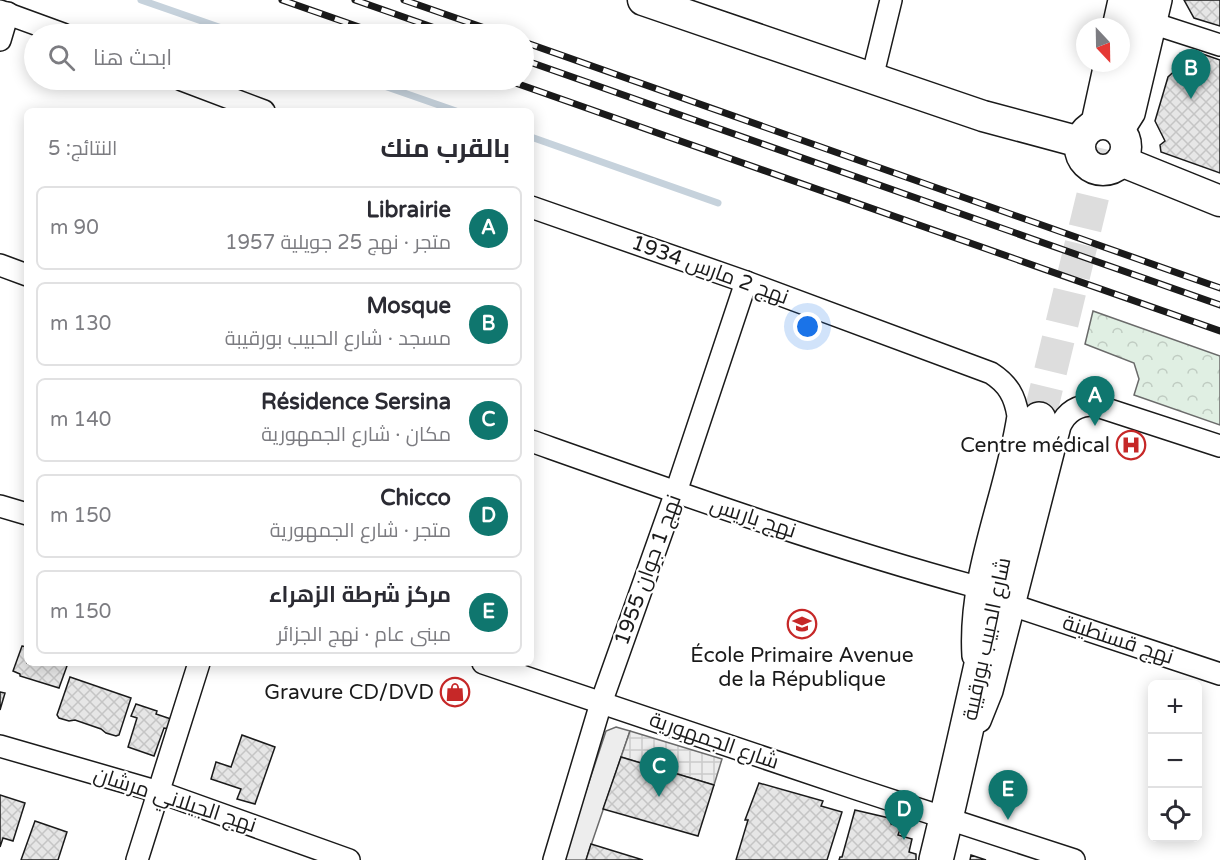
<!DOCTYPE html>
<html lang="ar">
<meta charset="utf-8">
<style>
:root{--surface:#fff;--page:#f7f7f7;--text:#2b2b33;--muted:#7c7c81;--line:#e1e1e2;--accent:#0f766e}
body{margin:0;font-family:"Varela Round",Cairo,sans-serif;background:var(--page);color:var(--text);direction:rtl}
.controls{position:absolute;right:18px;bottom:18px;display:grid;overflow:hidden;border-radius:9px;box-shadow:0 3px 15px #0003}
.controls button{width:54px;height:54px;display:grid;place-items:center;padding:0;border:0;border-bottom:2px solid var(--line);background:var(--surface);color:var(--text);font:30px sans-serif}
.compass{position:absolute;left:1076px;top:18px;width:54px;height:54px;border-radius:50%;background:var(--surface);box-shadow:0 3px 15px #0003;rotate:158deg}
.you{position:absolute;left:808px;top:327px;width:21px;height:21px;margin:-15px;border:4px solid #fff;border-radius:50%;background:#1a73e8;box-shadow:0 0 0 9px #1a73e833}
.badge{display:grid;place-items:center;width:39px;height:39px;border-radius:50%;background:var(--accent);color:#fff;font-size:20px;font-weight:700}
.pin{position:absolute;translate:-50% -50px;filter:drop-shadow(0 2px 3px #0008)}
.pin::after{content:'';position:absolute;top:32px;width:21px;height:18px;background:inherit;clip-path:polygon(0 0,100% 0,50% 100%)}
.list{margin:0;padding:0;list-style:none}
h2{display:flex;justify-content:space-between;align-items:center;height:78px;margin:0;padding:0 24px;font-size:26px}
h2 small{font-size:20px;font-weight:400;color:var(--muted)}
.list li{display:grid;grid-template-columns:39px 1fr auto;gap:18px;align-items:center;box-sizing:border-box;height:84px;margin:0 12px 12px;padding:0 12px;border:2px solid var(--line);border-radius:9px}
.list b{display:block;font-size:22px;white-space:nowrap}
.list p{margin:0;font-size:20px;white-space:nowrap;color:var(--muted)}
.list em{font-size:20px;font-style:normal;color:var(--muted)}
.icon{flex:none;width:33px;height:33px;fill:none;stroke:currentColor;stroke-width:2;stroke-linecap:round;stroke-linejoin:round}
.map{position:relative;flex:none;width:1220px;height:860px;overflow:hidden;direction:ltr}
.search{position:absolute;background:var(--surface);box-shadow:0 3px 15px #0003;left:24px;top:24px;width:510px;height:66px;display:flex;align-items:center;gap:15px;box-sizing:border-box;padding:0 21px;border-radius:33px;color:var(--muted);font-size:22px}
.panel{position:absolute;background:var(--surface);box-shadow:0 3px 15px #0003;left:24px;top:108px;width:510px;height:558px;border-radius:9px;direction:rtl}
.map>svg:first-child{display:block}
</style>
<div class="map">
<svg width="1220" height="860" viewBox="0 0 1220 860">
<defs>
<pattern id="park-crowns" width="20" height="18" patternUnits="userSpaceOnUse" patternTransform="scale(1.5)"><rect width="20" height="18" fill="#e0efe3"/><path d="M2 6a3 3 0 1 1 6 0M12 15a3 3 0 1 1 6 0" fill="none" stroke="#c0ccc2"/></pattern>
<pattern id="plaza-grid" width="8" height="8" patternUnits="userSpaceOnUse" patternTransform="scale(1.5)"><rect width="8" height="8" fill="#ededed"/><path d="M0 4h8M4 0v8" fill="none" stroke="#cbcbcb"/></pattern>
<pattern id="building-cross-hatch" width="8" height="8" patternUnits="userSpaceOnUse" patternTransform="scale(1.5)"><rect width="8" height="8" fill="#e6e6e6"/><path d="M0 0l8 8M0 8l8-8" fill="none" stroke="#c5c5c5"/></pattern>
</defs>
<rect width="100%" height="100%" fill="#fff"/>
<path fill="url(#park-crowns)" stroke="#6a6a6a" stroke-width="1.5" d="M1093,311l127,45v69l-86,-30 5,-16 -5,-16 -49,-19z"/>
<path fill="#ededed" stroke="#6a6a6a" stroke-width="1.5" d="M616,727l14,4 -44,129h-23l43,-129z"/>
<path fill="url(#plaza-grid)" stroke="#6a6a6a" stroke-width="1.5" d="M630,731l92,28 -8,26 -93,-28z"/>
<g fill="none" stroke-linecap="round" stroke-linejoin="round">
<g stroke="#c6d2dc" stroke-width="7">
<path d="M141,0l98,34"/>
<path d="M367,80l89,31"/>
<path d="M531,137l187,66"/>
</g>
</g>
<g fill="url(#building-cross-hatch)" stroke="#1a1a1a" stroke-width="1.5">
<path d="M1184,0h36v26l-26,-8z"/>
<path d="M1197,52l23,8v113l-59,-21 -1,-7 5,-4 -10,-20 13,-44 13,-12 10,3z"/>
<path d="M22,646l5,1v16h41l-9,25 -39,-12v-2l-7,-3z"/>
<path d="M70,677l61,21 -12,37 -3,1 -10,-3 -5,-4 -26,-9 -6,1 -10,-3 -2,-3z"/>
<path d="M0,692l5,1 -5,17z"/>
<path d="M136,704l21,7 -1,3 18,6 -3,9 -7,-1 -10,28 -26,-9 9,-29 -6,-2z"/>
<path d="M242,735l33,12 -20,57 -18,-5 4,-10 -30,-10 5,-17 15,5z"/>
<path d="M621,757l93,28 -16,51 -95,-27z"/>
<path d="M759,783l64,18 -2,5 21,6 -15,48h-91l12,-40h-3z"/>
<path d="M0,795l25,8 -12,38 -10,-3 -3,9z"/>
<path d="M855,810l34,8 2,6 10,3 -3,8 14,4 -3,13 7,2v6h-77l1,-3h2z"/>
<path d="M35,821l32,11 -9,28h-37z"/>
<path d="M591,844l52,16h-57z"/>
<path d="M971,855l15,5h-16z"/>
</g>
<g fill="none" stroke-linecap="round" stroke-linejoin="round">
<path stroke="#ddd" stroke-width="33" stroke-dasharray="33 16" stroke-linecap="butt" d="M1039,419l77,-319"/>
<g stroke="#1a1a1a" stroke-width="24">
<g id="street">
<path d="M0,11l63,23"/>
<path d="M1155,24l65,21"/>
<path d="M1113,27l6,-27"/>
<path d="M0,40l8,-27"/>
<path d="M872,78l19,-78"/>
<path d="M182,80l82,31"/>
<path d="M1091,127l14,-64"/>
<path d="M1122,133l12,-19 27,-114"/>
<path d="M531,207l215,75 245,91c17,11 24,23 27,43 -12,80 -50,157 -45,240"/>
<path d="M0,265l27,10"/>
<path d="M531,441c147,52 295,105 446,146"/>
<path d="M0,506l27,8"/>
<path d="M1015,606l205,68"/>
<path d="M483,663l374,126 217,71"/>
<path d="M980,721l12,-30 68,-265c7,-15 18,-21 34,-21l126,41"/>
<path d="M0,746l159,46 190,68"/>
<path d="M137,860l62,-197"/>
<path d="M554,860l47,-157 75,-211 70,-210"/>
</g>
</g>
<g stroke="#1a1a1a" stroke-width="33">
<g id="secondary">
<path d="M643,0l340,116 97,26"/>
<circle cx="1103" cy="147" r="23"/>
<path d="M1121,161l99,40"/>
</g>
</g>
<g stroke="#1a1a1a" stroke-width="36">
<g id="primary">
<path d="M1116,100l24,-100"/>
<path d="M936,860c36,-147 65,-295 103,-441"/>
</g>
</g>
<use href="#street" stroke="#fff" stroke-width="21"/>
<use href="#secondary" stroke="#fff" stroke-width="30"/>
<use href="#primary" stroke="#fff" stroke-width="33"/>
<g stroke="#1a1a1a" stroke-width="7">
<g id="rail">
<path d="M282,0l97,34"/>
<path d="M355,0l97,34"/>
<path d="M404,0l98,34"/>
<path d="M524,42l696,246"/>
<path d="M524,60l696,245"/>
<path d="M507,80l713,251"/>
</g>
</g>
<use href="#rail" stroke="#fff" stroke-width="4.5" stroke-dasharray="14" stroke-linecap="butt"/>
</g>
<defs>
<g id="hospital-ring" transform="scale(1.5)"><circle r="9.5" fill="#fff" stroke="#c62828" stroke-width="1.5"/><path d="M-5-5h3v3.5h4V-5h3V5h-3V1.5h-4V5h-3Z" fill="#c62828"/></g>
<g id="school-ring" transform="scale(1.5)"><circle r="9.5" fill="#fff" stroke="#c62828" stroke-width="1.5"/><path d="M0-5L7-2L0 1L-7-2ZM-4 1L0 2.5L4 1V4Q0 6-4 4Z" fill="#c62828"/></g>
<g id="shop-ring" transform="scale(1.5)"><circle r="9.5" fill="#fff" stroke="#c62828" stroke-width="1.5"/><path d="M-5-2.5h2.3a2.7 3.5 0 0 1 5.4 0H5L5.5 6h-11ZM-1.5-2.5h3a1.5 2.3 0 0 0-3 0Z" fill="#c62828"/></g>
</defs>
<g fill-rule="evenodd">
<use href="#hospital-ring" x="1131" y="445"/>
<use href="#school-ring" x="802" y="624"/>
<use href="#shop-ring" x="455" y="692"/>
</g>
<g text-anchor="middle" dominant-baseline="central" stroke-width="4.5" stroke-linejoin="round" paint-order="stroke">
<g font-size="21" fill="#1a1a1a" stroke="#fff">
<text transform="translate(710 270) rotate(20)">نهج 2 مارس 1934</text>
<text transform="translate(753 518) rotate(18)">نهج باريس</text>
<text transform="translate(648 570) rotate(-70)">نهج 1 جوان 1955</text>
<text transform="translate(987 639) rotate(-78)">شارع الحبيب بورقيبة</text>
<text transform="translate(1118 640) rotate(18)">نهج قسنطينة</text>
<text transform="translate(714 741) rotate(19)">شارع الجمهورية</text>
<text transform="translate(175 800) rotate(18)">نهج الجيلاني مرشان</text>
</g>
<g font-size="21" fill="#1a1a1a" stroke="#fff" text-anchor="end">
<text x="1110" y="445">Centre médical</text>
<text x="802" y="655" text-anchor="middle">École Primaire Avenue<tspan x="802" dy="24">de la République</tspan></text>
<text x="434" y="692">Gravure CD/DVD</text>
</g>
</g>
</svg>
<div class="controls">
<button>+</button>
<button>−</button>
<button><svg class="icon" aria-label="locate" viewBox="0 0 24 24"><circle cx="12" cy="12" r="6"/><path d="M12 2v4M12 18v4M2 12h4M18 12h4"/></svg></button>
</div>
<svg class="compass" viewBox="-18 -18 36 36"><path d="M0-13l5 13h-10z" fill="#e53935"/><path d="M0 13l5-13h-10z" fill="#7c7c81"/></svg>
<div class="you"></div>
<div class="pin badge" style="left:1095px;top:426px">A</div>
<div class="pin badge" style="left:1191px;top:99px">B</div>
<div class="pin badge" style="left:659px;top:797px">C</div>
<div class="pin badge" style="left:904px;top:840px">D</div>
<div class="pin badge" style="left:1008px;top:820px">E</div>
<div class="search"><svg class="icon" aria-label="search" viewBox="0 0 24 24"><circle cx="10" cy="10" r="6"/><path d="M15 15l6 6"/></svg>ابحث هنا</div>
<section class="panel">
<h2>بالقرب منك<small>النتائج: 5</small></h2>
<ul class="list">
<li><span class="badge">A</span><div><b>Librairie</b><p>متجر · نهج 25 جويلية 1957</p></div><em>90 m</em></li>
<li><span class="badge">B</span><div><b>Mosque</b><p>مسجد · شارع الحبيب بورقيبة</p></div><em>130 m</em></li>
<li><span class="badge">C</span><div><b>Résidence Sersina</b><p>مكان · شارع الجمهورية</p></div><em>140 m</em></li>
<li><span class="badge">D</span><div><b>Chicco</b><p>متجر · شارع الجمهورية</p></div><em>150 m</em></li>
<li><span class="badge">E</span><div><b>مركز شرطة الزهراء</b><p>مبنى عام · نهج الجزائر</p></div><em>150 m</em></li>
</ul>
</section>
</div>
